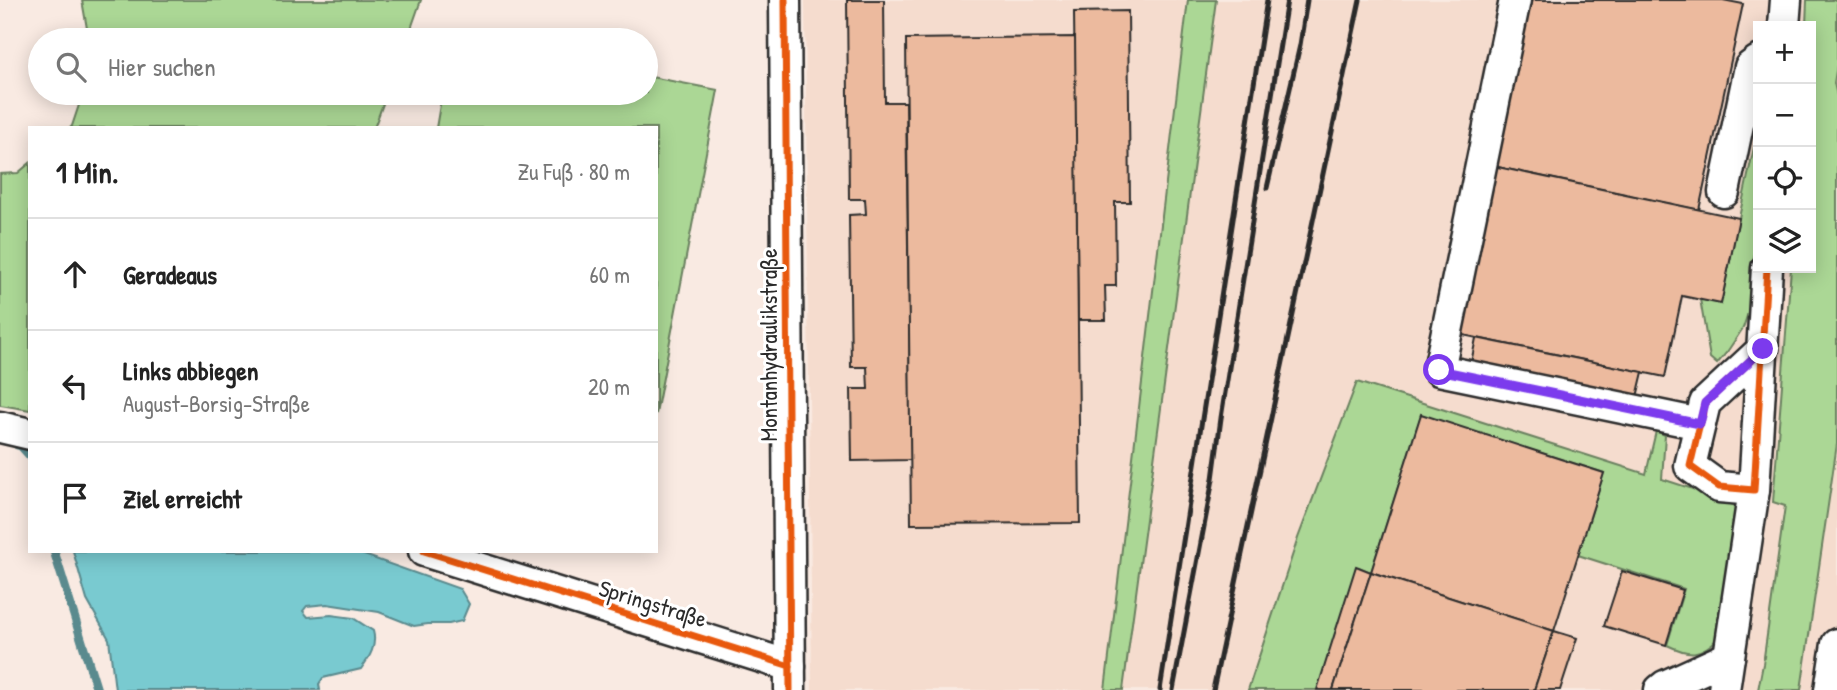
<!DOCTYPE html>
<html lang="de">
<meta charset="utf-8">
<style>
:root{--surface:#fff;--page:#f2f2f2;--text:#222;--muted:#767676;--line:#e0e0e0}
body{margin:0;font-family:"Patrick Hand",sans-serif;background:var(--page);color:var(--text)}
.controls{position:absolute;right:21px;top:21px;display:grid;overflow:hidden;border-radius:0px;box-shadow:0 4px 18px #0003}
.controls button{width:63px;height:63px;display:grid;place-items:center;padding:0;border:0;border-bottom:2px solid var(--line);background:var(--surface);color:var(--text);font:35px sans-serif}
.stop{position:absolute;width:21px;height:21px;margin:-16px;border:5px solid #7c3aed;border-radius:50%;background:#fff}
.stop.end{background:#7c3aed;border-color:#fff;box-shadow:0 2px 7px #0008}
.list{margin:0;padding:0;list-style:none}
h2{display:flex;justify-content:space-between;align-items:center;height:91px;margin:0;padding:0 28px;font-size:30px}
h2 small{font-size:23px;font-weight:400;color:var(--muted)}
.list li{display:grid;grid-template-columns:46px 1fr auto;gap:21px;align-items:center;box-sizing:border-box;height:112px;padding:0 28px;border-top:2px solid var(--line)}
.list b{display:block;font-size:26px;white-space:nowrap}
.list p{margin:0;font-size:23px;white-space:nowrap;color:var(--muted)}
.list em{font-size:23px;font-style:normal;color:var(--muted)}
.icon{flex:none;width:38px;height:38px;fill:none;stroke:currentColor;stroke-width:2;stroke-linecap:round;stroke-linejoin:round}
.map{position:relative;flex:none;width:1837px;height:690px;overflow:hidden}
.search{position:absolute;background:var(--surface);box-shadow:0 4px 18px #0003;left:28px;top:28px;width:630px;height:77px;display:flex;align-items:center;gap:18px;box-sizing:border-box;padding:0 24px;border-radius:38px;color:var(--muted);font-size:26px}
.panel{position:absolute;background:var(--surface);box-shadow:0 4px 18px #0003;left:28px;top:126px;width:630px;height:427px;border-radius:0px}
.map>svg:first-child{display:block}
</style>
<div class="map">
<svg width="1837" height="690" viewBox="0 0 1837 690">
<rect width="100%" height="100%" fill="#f9eae2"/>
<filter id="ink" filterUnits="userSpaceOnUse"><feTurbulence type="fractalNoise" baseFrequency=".0143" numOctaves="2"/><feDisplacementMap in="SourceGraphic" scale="14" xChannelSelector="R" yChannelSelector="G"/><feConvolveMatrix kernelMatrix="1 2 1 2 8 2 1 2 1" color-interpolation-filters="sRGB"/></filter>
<g filter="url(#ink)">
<g fill="#f5dcce" fill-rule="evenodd">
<path d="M805,0h383l-83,690h-293z"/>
<path d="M1216,0h621v690h-516l96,-290 -59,-18 -60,156 -50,152h-125zM1758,26h53v242h-53z"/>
</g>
<g fill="#abd795" stroke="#6b8160" stroke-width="2">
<path d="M82,0h339l-14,40h-318z"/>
<path d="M1188,0h28l-93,690h-18z"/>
<path d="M1807,0h30v65l-3,18 3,13v348l-36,246h-43l5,-26 22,-158 -12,-4 18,-234h20v-242h-5z"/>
<path d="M646,76l72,14 -62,324v-286h-220l6,-35h204z"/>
<path d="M83,93h304l-13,35h-304l2,-2z"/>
<path d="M1757,133h1v73l-7,98 -8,24 -16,24 -10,12 -7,-6 -10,-59 21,4z"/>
<path d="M30,163v247l-30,-5v-231l18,-1z"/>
<path d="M1357,382l289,92 10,-43 9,4 -3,44 77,25 -21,134c-17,19 -30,17 -51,7l17,-56 -106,-34 26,-82 -183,-58 -50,157 -12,-5 -40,123h-71l50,-152z"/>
</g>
<path fill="#79cad0" stroke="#5a8a8e" stroke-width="2" d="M73,551h280l107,38 9,15 -7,17 -13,3h-21l-14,2 -35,-14 -52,-8 -20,2 -4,5 5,6 23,-2 22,3 20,13c4,14 -3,26 -12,38l-38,9 -4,6 1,6h-205l-6,-51 -22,-39z"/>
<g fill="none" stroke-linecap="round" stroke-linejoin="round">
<g stroke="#5a8a8e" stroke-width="9">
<path d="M17,445l4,1 9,10"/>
<path d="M54,551l43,139"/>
</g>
</g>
<g fill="#ecba9e" stroke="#2b2b2b" stroke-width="2">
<path d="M847,0h37l1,102h21l5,358 -59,1 -1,-72h17l-1,-22h-16l-2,-152 17,-1 -1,-15h-16z"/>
<path d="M1529,0h194l20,4 -44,206 -206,-44z"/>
<path d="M1128,11l2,191h-15l1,84h-11l1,34h-28l-4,-308z"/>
<path d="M1075,37l5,486 -169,1 -5,-485z"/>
<path d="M1493,166l246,52 -18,86 -39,-8 -17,81 -207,-43z"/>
<path d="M1476,338l167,34 -6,25 -166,-34z"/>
<path d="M1421,414l183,59 -50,158 -183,-59z"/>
<path d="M1356,566l15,6 -38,118h-16z"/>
<path d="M1622,571l61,19 -17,55 -62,-19z"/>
<path d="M1371,572l183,59 -20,59h-201z"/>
<path d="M1554,631l23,7 -17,52h-26z"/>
</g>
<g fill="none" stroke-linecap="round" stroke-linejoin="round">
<g stroke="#2b2b2b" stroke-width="35">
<g id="minor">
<path d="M785,0l5,690"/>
<path d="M1515,0l-76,370 261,54"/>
<path d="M1784,26l2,-26"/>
<path d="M1724,192l26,-125 8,-6"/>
<path d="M1763,349l-58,54 -15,63 29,21 35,3 13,-222"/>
<path d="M0,427l30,7"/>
<path d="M424,551l366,115"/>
<path d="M1660,690l5,-4 64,-29"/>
<path d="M1724,690l30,-200"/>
<path d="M1830,690l7,-46"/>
</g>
</g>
<use href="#minor" stroke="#fff" stroke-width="30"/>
<g stroke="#2b2b2b" stroke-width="5">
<path d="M1267,188l33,-143 7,-45"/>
<path d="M1160,690l107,-690"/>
<path d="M1173,690l40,-211 8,-61 66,-418"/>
<path d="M1213,690l147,-690"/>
</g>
<g stroke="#fff" stroke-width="11">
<g id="cycleway">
<path d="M785,0l5,690"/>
<path d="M1763,349l-58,54 -15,63 29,21 35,3 13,-222"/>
<path d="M424,551l366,115"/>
</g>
</g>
<use href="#cycleway" stroke="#e8590c" stroke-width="7"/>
</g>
</g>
<g fill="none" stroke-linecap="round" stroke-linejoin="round" filter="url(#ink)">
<path stroke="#7c3aed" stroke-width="9" d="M1439,370l261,54 5,-21 58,-54"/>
</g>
<g text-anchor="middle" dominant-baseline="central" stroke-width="6" stroke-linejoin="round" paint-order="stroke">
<g font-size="23" fill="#2b2b2b" stroke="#fff">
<text transform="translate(768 345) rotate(-90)">Montanhydraulikstraße</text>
<text transform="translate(653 603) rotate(17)">Springstraße</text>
</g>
</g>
</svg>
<div class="controls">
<button>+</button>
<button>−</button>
<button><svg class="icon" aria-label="locate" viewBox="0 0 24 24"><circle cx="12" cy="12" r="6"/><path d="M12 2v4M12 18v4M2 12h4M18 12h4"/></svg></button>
<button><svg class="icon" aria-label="layers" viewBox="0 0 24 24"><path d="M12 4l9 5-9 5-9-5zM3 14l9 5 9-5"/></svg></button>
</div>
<div class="stop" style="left:1439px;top:370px"></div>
<div class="stop end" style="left:1763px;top:349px"></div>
<div class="search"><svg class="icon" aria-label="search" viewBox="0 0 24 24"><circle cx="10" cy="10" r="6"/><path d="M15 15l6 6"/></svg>Hier suchen</div>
<section class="panel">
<h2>1 Min.<small>Zu Fuß · 80 m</small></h2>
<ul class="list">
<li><svg class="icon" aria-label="ahead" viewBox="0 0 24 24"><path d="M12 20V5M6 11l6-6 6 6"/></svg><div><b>Geradeaus</b></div><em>60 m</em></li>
<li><svg class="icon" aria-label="left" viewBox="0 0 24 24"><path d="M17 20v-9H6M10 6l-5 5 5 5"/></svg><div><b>Links abbiegen</b><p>August-Borsig-Straße</p></div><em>20 m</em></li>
<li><svg class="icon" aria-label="arrive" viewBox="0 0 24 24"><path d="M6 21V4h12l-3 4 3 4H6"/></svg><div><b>Ziel erreicht</b></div></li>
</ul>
</section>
</div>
